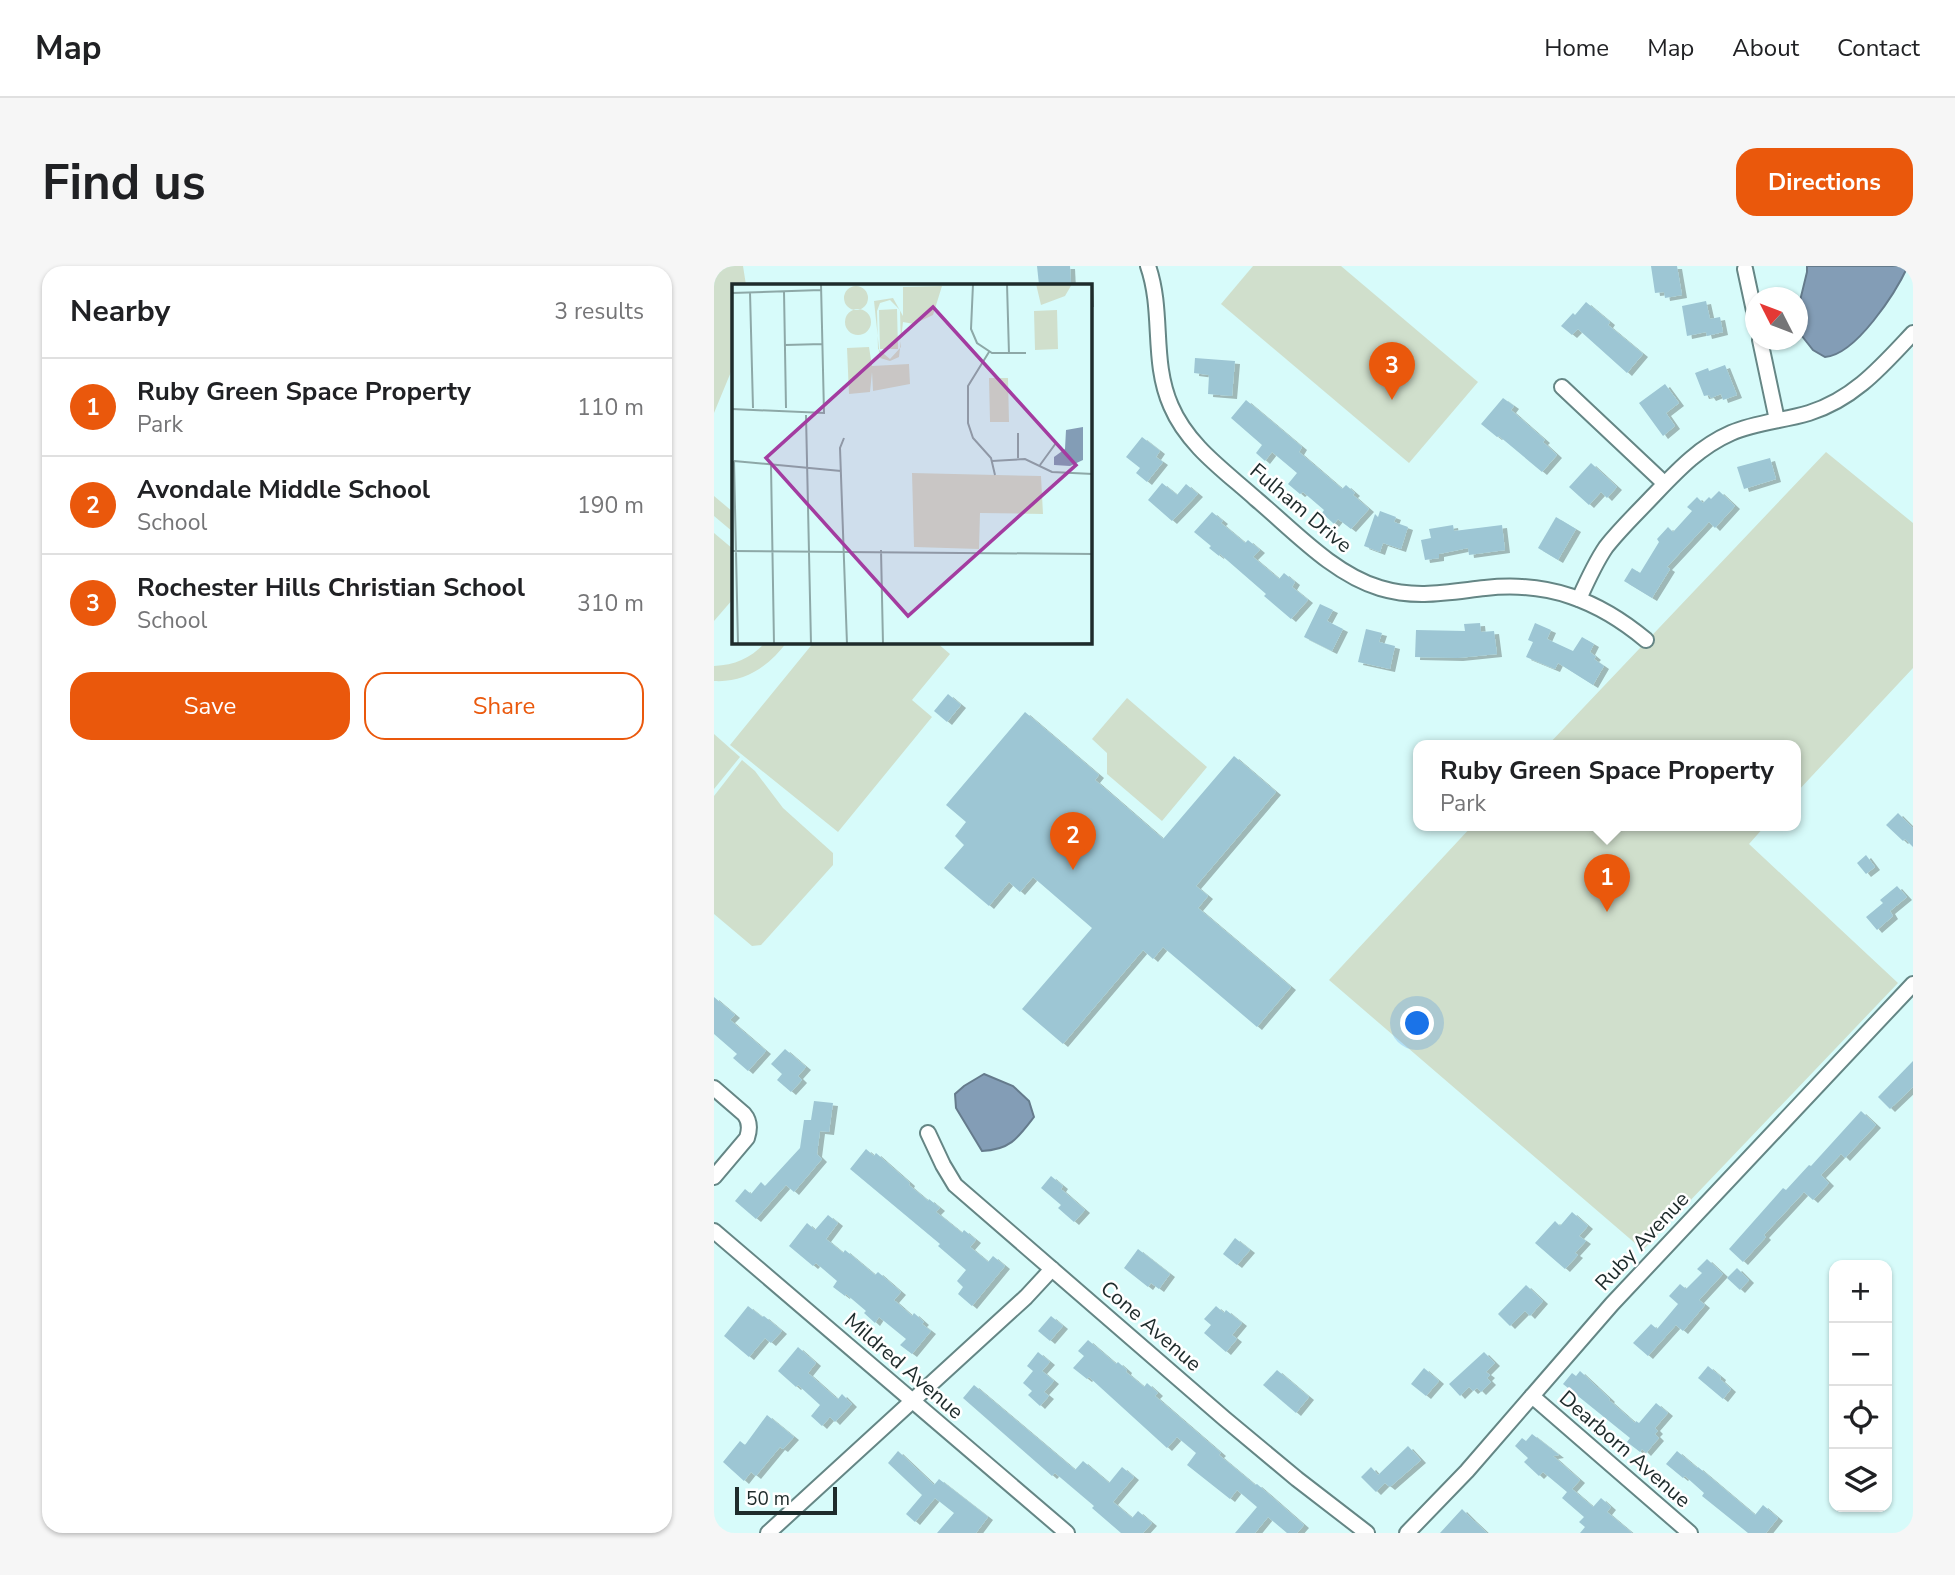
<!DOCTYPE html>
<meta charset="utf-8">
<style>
:root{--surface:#fff;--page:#f6f6f6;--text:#202124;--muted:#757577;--line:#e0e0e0;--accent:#ea580c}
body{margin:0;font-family:"Nunito Sans",sans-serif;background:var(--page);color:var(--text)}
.controls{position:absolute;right:21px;bottom:21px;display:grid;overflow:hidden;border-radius:14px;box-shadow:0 2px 5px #0004}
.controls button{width:63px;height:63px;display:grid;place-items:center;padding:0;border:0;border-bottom:2px solid var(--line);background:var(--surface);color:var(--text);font:35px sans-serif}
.compass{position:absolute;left:1031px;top:21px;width:63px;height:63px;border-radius:50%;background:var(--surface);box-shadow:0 2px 5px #0004;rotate:312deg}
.scale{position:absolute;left:21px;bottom:18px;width:102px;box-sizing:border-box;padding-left:7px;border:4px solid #1e2b2b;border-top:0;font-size:19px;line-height:24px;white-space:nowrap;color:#1e2b2b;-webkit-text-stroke:5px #fff;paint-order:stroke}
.you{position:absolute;left:704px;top:758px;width:24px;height:24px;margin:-18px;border:5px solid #fff;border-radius:50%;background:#1a73e8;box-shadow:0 0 0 10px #1a73e833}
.badge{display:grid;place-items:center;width:46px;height:46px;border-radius:50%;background:var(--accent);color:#fff;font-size:23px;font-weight:700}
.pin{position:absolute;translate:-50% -58px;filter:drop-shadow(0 2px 4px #0008)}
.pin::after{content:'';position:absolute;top:37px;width:24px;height:21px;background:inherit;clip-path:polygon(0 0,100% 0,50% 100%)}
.popup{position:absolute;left:699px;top:474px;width:388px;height:91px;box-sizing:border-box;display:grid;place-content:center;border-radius:14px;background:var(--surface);filter:drop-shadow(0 2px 5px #0005);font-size:23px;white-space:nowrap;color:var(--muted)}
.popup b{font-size:26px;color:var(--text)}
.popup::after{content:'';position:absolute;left:50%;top:100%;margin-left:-14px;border:14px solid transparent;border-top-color:var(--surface)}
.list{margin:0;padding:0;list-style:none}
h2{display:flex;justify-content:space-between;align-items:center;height:91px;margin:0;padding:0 28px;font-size:30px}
h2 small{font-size:23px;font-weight:400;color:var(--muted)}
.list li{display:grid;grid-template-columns:46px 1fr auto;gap:21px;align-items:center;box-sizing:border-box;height:98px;padding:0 28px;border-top:2px solid var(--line)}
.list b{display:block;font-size:26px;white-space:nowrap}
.list p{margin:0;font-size:23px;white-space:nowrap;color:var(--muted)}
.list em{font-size:23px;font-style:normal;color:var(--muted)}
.actions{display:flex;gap:14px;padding:21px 28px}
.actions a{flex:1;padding:16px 0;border:2px solid var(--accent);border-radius:21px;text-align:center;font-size:24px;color:var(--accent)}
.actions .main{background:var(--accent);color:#fff}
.icon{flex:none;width:38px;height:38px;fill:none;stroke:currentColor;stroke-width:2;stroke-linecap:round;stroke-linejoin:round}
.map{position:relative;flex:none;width:1199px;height:1267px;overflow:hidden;border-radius:21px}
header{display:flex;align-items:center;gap:42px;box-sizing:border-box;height:98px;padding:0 35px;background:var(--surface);border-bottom:2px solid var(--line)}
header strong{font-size:33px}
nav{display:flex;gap:38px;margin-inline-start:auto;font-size:24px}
.intro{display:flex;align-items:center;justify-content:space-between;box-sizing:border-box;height:168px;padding:0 42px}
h1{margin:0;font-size:49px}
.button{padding:18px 32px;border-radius:21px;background:var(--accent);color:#fff;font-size:24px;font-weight:700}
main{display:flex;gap:42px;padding:0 42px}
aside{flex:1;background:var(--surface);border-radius:21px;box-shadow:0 2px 5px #0004}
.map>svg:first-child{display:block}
</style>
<header>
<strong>Map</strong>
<nav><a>Home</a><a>Map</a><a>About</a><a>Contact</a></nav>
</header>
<div class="intro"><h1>Find us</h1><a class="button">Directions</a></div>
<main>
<aside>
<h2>Nearby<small>3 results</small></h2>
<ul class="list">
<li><span class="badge">1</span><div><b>Ruby Green Space Property</b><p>Park</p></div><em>110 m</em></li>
<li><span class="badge">2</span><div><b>Avondale Middle School</b><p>School</p></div><em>190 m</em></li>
<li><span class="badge">3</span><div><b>Rochester Hills Christian School</b><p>School</p></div><em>310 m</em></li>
</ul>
<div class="actions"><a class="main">Save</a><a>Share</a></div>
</aside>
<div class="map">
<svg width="1199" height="1267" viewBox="0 0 1199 1267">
<defs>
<filter id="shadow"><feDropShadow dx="5" dy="3" stdDeviation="0" flood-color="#0004"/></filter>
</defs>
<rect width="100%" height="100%" fill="#d7fbfa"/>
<g fill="#d0dfcc">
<path d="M0,0h29l3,19h-13v82l-19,46z"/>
<path d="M539,0h88l137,116 -69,81 -188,-159z"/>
<path d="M1112,186l87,71v145l-117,125v-47h-249z"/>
<path d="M0,230l19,16v20l-19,-16z"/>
<path d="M0,267l19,16v50l-19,22z"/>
<path d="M52,376h21c-18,24 -42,41 -73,39v-15c22,-1 37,-8 52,-24z"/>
<path d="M100,376h122l14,12 -38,46 20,17 -94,115 -108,-87z"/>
<path d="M413,432l80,69 -45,54 -55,-47v-21l-15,-14z"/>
<path d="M0,468l26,23 -26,32z"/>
<path d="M28,494l13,11 28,37 50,45v12l-72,80 -9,1 -38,-32v-118z"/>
<path d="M758,560h293l-16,18 149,139 -255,267 -314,-270z"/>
</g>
<g fill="#839db6" stroke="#657b8c" stroke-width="2">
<path d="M1093,0h101c-12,26 -52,89 -83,91l-12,-7 -15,-19v-22l9,-37z"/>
<path d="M270,808l29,12 16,15 5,16c-16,21 -24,33 -52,34l-26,-43 -1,-14 9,-8z"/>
</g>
<g fill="#9dc6d4" filter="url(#shadow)">
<path d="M323,0h33l1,19h-32z"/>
<path d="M937,0h26l5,29 -17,3 -1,-6 -9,1z"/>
<path d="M992,35l4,18 10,-2 3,15 -16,4 -1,-4 -19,4 -5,-30z"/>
<path d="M872,36l24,20 -2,3 35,29 -16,19 -49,-44 -6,6 -11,-9 12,-13 2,2z"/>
<path d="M481,92l40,3 -3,35 -24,-2 1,-19 -15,-2z"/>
<path d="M1011,99l12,30 -14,5 -2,-6 -10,4 -2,-3 -5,1 -9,-23 13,-5 1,3z"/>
<path d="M951,118l14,19 -13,10 9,13 -12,10 -24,-33z"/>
<path d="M789,132l11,8 -3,4 34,30 -2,2 14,13 -15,17 -43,-36 -2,1 -16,-13z"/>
<path d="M532,134l56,47 -3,5 43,37 4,-4 9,8 -2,2 16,14 -18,20 -13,-10 -4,5 -12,-11 2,-3 -21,-18 -3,2 -12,-10 9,-11 -25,-21 -7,9 -9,-8 6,-8 -31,-27z"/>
<path d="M428,171l18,14 -4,6 7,5 -16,20 -11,-9 4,-5 -14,-11z"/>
<path d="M1056,192l6,21 -32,10 -7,-22z"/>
<path d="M877,197l26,24 -10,11 -6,-6 -12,13 -20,-18z"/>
<path d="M448,217l15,12 9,-11 12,10 -26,27 -24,-21z"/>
<path d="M1005,225l16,15 -20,22 -6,-6 -42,45 3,2 -18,29 -28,-17 8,-13 8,5 19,-31 -2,-3 11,-12 5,5 19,-21 -5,-4 10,-10 6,6 6,-6 2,2z"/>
<path d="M666,245l16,6 -2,5 14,5 -7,22 -18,-6 -3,9 -16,-6 11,-32 3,3z"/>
<path d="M498,246l11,9 -2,2 24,20 3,-3 12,10 -7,7 26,22 5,-6 11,9 -3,5 16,13 -17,19 -27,-23 2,-2 -46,-40 -1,2 -10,-8 2,-2 -17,-14z"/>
<path d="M842,251l20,12 -18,31 -20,-12z"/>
<path d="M739,259l1,6 48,-6 3,25 -36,5 -1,-7 -29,6v4l-14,2 -4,-20 10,-2 -2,-9z"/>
<path d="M606,338l13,6 -6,11 16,8 -11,22 -28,-14z"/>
<path d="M766,357l1,9 13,-1 3,23 -39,4 -43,-1 1,-27 49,1 -1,-7z"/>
<path d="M821,357l16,7 -4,9 26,12 9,-14 12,7 -4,8 6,5 -2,2 10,7 -11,19 -35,-22 -3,6 -29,-12 7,-15 -5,-2z"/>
<path d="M652,363l16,4 -3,9 16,4 -5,23 -32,-7z"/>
<path d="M234,428l13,11 -14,17 -13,-11z"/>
<path d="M311,446l74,63 -4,5 68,59 71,-83 42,36 -80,94 12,10 -10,12 93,79 -34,40 -94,-80 -10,12 -10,-9 -80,94 -41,-35 70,-81 -59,-51 -13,15 -11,-10 -20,24 -45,-38 20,-23 -9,-9 11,-14 -20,-17z"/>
<path d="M1184,547l15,15v19l-8,-8 -2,2 -17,-16z"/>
<path d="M1152,589l9,12 -9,7 -9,-11z"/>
<path d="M1183,620l10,11 -17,14 3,5 -16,14 -11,-13 17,-14 -3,-3z"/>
<path d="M0,731l21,18 -5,5 36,31 -18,20 -15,-13 4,-4 -23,-20z"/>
<path d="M71,783l21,18 -8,9 4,4 -11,12 -14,-12 5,-6 -11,-10z"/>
<path d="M1199,795v26l-23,22 -12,-12z"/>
<path d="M100,835l19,2 -4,29 -9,-1 -3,23 5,5 -28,33 -8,-7 -30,34 -21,-18 10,-12 6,5 10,-12 4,4 35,-38 4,-28h7z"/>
<path d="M1147,845l15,14 -31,33 -4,-4 -20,21 8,8 -16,17 -9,-8 -40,43 2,2 -23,25 -14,-13 54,-61 3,2 23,-25 2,1z"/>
<path d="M152,883l8,7 2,-3 34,30 -1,2 19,16 1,-2 11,9 -4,4 26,21 2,-3 12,10 -6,7 18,15 5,-6 12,10 -33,40 -14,-12 5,-7 -6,-6 9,-11 -28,-24 2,-2 -90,-75z"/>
<path d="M337,910l12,10 -2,3 24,21 -11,12 -16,-14 3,-3 -20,-17z"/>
<path d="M858,946l16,14 -9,10 7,5 -11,12 3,2 -13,14 -30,-26 20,-22 5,5z"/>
<path d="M114,949l10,8 -12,16 17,14 2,-3 30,25 3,-3 23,20 -7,8 18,16 2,-3 10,9 -2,2 9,7 -19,23 -12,-9 6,-6 -27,-22 -4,6 -11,-10 2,-2 -20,-17 -1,2 -12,-9 4,-6 -21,-18 -3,3 -24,-20 18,-23 8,7z"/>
<path d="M521,972l15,12 -13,15 -14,-11z"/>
<path d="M424,983l32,25 -11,15 -8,-6 -3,4 -24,-19z"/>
<path d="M993,993l16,15 -24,26 6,5 -22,26 -7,-6 -28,31 -15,-13 18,-19 6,5 21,-25 -9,-8 11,-12 6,5 16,-16 -5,-4z"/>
<path d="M1023,1002l12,12 -9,10 -13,-12z"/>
<path d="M812,1019l17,16 -13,15 -5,-5 -15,15 -12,-12z"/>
<path d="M34,1040l14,11 2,-1 18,15 -11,12 -6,-5 -16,19 -25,-21z"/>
<path d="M502,1040l8,7 2,-3 16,13 -10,12 5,4 -11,13 -22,-19 7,-8 -7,-6z"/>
<path d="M337,1050l12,10 -13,15 -12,-10z"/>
<path d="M374,1074l28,24 2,-2 9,8 -1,2 18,15 3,-4 11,10 -3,3 66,57 -2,2 36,30 2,-1 47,41 -7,8h-10l-19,-16 -13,16h-20l22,-26 -20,-17 -7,9 -43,-34 9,-12 -19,-16 -10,11 -78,-71 -2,2 -14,-11 11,-12 -6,-5z"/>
<path d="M84,1081l18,16 -8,10 27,24 3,2 4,-5 10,10 -17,18 -5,-5 -8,9 -11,-10 9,-11 -22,-20 -2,2 -18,-16z"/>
<path d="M324,1086l12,10 -8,9 12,10 -10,11 5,4 -9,10 -12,-11 4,-4 -9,-8 10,-12 -6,-5z"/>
<path d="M770,1086l11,11 -9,9 4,3 -3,3 4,4 -10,10 -4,-4 -4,3 -4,-4 -9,9 -11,-12z"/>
<path d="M994,1100l13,11 -1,2 11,10 -8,10 -25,-21z"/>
<path d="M710,1102l15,13 -13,15 -15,-12z"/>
<path d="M563,1104l32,27 -13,16 -33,-28z"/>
<path d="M866,1105l30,28 -1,1 26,23 1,-2 3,2 17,-20 12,10 -13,15 3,3 -3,3 4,4 -13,15 -4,-4 -2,3 -13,-10 3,-4 -67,-54 9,-11 4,3z"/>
<path d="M260,1119l101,85 8,-9 26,22 13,-16 12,10 -21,25 19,16 6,-7 14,12 -9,10h-22l-29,-25 2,-2 -39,-33 -3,3 -89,-78z"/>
<path d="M53,1149l27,22 -11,12 -3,-2 -24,29 -5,-4 -7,9 -21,-19 17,-21 5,4z"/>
<path d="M818,1168l27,21 -6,1 27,24 -8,9 21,18 8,-9 10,9 -4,5 25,21h-52l5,-6 -6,-5 5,-5 -22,-19 5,-6 -24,-20 -4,4 -15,-14 4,-4 -13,-12 7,-8 4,3z"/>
<path d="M694,1180l13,14 -31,27 -5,-4 -9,9 -15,-15 10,-10 7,8z"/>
<path d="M184,1185l36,34 5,-6 49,38 -12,16h-39l17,-20 -19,-15 -20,24 -9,-8 16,-19 -34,-32z"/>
<path d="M963,1185l20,17 1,-1 57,48 8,-10 15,13 -12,15h-18l-46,-37 2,-3 -19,-17 -2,2 -17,-14z"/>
<path d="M748,1243l10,10 15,14h-47z"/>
</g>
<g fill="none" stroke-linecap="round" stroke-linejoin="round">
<g stroke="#658685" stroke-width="18">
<g id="minor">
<path d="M434,0c16,46 3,95 23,140 17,40 54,65 85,93 37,31 77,75 124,89 36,11 69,4 105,0 63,-7 113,12 161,52"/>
<path d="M1031,3l11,51"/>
<path d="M1046,74l17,80"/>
<path d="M848,121l102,96"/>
<path d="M865,333c8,-18 16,-36 27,-52 14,-18 31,-34 47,-51 24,-25 46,-49 78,-63 25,-11 52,-12 78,-20 45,-14 73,-47 104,-80"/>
<path d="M0,822l30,26c6,7 6,15 3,24l-33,39"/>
<path d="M214,867l15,32 12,20 270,234 72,60 70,54"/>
<path d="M0,965l353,302"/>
<path d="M818,1130l158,137"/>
<path d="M54,1267l258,-236 26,-28"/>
<path d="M693,1267l60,-62 145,-167 301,-320"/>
</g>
</g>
<use href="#minor" stroke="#fff" stroke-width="14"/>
</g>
<g text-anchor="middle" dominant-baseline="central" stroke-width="5" stroke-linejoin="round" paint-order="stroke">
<g font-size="21" fill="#1e2b2b" stroke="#fff">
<text transform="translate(587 242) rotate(40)">Fulham Drive</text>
<text transform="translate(928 975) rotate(-47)">Ruby Avenue</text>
<text transform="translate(437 1060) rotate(41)">Cone Avenue</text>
<text transform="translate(190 1100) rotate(41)">Mildred Avenue</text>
<text transform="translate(911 1183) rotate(41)">Dearborn Avenue</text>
</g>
</g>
<g transform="translate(18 18)">
<rect width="360" height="360" fill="#d7fbfa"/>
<path d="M304,0h36l-7,12 -24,9zM112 14a12 12 0 1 1 24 0a12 12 0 1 1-24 0ZM210,2l-9,29 -19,9 -11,-2 -4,35 -9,4 -10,-3 -6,-57 19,-3 10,18v-29zM158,16l10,10 1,37 -11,12 -12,-10 -1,-38 3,-8zM165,25l1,40h-18l-1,-39zM113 38a13 13 0 1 1 26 0a13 13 0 1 1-26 0ZM325,26l1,39 -23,1 -1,-39zM137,63l3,19 37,-2 1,20 -37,7 -1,-19 -2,20 -21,2 -2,-46zM257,94h19l1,44h-19zM180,189l129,3 2,38 -63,-1 -1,36 -65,-2z" fill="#d0dfcc" fill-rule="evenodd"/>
<path d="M351,143v33l-13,6 -16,-1v-8l11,-8 1,-19z" fill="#839db6"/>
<path fill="none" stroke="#8da8a7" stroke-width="2" d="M241,0l-2,45 6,14 15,10h34M275,0l2,70M360,0l1,23M52,7l2,117M18,8l3,116M0,9l89,-3M53,61l38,-1M257,68l-21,34v37l5,15 18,20 4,17M0,125l92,4 -3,-129M74,131l5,229M112,154l-4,10 7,196M286,174v-25M2,177l4,183M2,177l107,10M260,177l33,-2 27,13 41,2M39,181l3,179M308,181l16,-22M149,266l2,94M0,267l361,3M320,360l41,-1"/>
<path fill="#a33ca0" fill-opacity="0.15" stroke="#a33ca0" stroke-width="3.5" d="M201,23l143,158 -168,151 -142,-158z"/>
<rect width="360" height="360" fill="none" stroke="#1e2b2b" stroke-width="3.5"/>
</g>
</svg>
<div class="controls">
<button>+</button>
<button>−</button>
<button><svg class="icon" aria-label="locate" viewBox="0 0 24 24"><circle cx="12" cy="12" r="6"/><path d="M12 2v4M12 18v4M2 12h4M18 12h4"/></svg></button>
<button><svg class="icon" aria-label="layers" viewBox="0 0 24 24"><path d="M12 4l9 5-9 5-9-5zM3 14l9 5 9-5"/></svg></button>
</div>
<svg class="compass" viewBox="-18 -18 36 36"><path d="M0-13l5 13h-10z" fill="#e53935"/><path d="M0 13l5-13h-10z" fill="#757577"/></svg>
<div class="scale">50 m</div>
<div class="you"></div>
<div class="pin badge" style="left:893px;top:646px">1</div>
<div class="popup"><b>Ruby Green Space Property</b>Park</div>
<div class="pin badge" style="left:359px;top:604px">2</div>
<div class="pin badge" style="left:678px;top:134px">3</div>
</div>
</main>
